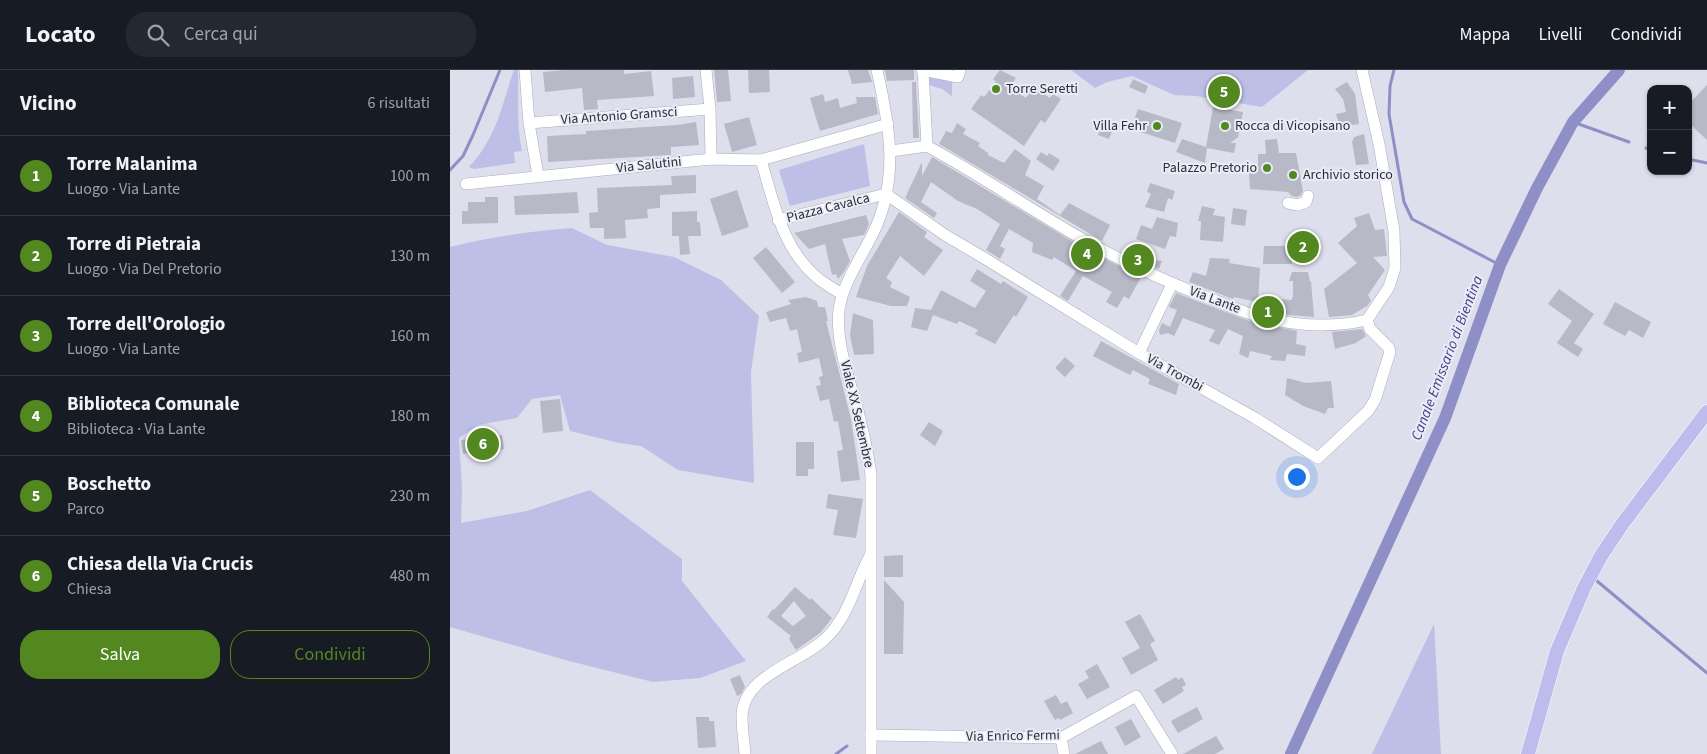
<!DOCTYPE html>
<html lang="it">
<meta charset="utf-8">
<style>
:root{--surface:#171b24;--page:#242831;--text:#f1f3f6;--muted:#9ea1a6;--line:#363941;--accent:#538820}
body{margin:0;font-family:"Source Sans 3",sans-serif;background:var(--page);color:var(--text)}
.controls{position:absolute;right:15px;top:15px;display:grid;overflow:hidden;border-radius:10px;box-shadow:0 1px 4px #0004}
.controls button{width:45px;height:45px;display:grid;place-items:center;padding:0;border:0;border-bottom:1px solid var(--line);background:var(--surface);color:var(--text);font:25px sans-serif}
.you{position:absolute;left:846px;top:406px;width:18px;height:18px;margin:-12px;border:4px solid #fff;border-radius:50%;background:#1a73e8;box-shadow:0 0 0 8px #1a73e833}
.badge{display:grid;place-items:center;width:32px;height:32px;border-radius:50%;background:var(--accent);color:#fff;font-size:16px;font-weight:700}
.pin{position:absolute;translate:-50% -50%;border:2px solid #fff;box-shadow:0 1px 5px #0006}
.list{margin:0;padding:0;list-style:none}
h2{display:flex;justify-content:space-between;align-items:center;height:65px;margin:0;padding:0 20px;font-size:21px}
h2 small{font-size:16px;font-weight:400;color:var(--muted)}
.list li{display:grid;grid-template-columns:32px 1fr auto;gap:15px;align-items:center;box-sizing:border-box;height:80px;padding:0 20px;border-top:1px solid var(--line)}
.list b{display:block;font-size:19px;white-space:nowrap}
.list p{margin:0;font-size:16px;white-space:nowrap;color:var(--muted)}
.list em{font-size:16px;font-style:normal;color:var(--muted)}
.actions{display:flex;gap:10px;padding:15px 20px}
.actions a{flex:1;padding:11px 0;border:1px solid var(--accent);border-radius:20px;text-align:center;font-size:18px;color:var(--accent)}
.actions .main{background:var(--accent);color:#fff}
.icon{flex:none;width:28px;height:28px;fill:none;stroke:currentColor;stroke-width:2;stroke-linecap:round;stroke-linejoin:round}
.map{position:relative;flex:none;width:1257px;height:684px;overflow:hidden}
header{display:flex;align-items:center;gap:30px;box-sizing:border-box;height:70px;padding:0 25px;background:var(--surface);border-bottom:1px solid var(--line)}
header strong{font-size:24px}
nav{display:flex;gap:28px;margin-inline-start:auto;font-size:18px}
.search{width:350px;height:45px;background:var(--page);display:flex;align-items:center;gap:12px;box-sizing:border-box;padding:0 18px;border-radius:20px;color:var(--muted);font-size:19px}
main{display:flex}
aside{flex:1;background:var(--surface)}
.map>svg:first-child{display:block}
</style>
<header>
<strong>Locato</strong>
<div class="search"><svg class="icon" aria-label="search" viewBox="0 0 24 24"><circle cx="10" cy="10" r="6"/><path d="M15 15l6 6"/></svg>Cerca qui</div>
<nav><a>Mappa</a><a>Livelli</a><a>Condividi</a></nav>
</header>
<main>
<aside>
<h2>Vicino<small>6 risultati</small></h2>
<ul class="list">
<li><span class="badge">1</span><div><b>Torre Malanima</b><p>Luogo · Via Lante</p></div><em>100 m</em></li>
<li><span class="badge">2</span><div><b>Torre di Pietraia</b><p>Luogo · Via Del Pretorio</p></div><em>130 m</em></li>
<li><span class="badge">3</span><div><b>Torre dell'Orologio</b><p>Luogo · Via Lante</p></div><em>160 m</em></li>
<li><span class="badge">4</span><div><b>Biblioteca Comunale</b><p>Biblioteca · Via Lante</p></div><em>180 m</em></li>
<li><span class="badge">5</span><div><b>Boschetto</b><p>Parco</p></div><em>230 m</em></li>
<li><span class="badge">6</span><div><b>Chiesa della Via Crucis</b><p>Chiesa</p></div><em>480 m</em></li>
</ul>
<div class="actions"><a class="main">Salva</a><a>Condividi</a></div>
</aside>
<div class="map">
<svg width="1257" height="684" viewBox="0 0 1257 684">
<rect width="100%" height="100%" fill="#dedfec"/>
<g fill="#bdbfe6">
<path d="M64,0h4c1,27 -2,54 4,81l-8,1 1,11 -41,6 -5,-2c28,-30 32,-60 45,-97z"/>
<path d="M621,0h237l-46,37 -66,-11 -22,-1 -42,-19 -25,6 -12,6z"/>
<path d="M478,4l24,8v14l-10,-7 -13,-4z"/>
<path d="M414,74l6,42 -80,20 -11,-36z"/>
<path d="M122,158l35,17 67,12 47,23 38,36 -8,56 3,111 -76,-13 -37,-24 -22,-3 -49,-12 -10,-36 -28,4 -15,19 -40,7 -18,13 3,51 -1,34 66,-12 63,-21 92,69v22l64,80 -46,17 -47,4 -84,-21 -119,-34v-380c40,-10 81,-16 122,-19z"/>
<path d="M984,554l7,130h-69z"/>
</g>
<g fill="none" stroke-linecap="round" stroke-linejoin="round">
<g stroke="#8e8fc6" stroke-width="3">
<path d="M944,0l-4,16 -1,28 15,88 8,17 88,46"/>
<path d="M1123,52l56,20"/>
<path d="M1196,78l5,2"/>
<path d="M1238,89l19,4"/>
<path d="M0,100l13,-14 10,-21 27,-65"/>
<path d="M1147,511l110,92"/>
<path d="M386,684l11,-8"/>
</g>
<path stroke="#8e8fc6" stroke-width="12" d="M841,684l154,-336 55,-153 37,-77 36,-66 46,-52"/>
</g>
<g fill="#b8b9c6" fill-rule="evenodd">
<path d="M114,0h60v4l27,-3 3,25 -57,4 1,9 -14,1 -2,-22 -37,4 -2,-20z"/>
<path d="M264,0h14l3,31 -14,1z"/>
<path d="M298,0h21l1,22 -21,1z"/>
<path d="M398,0h20l4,12 -20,2z"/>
<path d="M435,0h29v10l-27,1z"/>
<path d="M550,0l16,8 -6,9 16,11 7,-11 17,11 3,-4 8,5 -16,24 -4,-3 -17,26 -53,-37 10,-14 3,2 12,-15 -3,-3z"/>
<path d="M243,6l2,21 -22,2 -1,-21z"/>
<path d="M683,9l15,7 -3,8 -16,-7z"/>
<path d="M462,12h4l3,56h-6z"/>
<path d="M897,12l8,12 4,30 -19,3 -4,-13 10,-2 -3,-13 -8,-10z"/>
<path d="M1257,15v55l-19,-18v-17z"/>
<path d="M373,24l2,8 13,-4 2,10 17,-5 -1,-6h19l3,17 -58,17 -10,-33z"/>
<path d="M763,37l30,5 -5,25 -8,6h6l-2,10 -27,-5 -2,15 -29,-11 6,-13 24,8z"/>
<path d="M688,39l44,14 -7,20 -44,-14z"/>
<path d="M299,47l8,28 -25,7 -8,-28z"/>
<path d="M654,50l11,4 -6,15 -11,-4z"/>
<path d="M246,52l3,23 -28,2v8l-123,7 -1,-26 39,-2v-3l91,-6z"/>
<path d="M507,53l9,6 -3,5 17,9 -2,3 10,7v2l16,8 11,-14 16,12 -6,14 19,11 -7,13 23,16 9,-12 41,22 -8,16 -163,-97 7,-13 6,2z"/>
<path d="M914,64l5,30 -13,1 -4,-23 2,-5z"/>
<path d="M827,69l2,14h17l7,38 -3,5 -3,1 -5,-1 -4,-4 -38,-3 -1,-17h9v-18h8l-1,-14z"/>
<path d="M591,82l6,4 2,-3 11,7 -7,11 -17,-12z"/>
<path d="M482,87l148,89 61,31 -12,22 -5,-3 -7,12 -11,-6 6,-10 -29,-16 -15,25 -8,-5 16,-25 -22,-14 -2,3 -20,-8 1,-9 -24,-14 -9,17 5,3 -5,10 -14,-9 14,-26 -23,-15 -19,-8 -27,-19 -10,20 16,11 -3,5 -29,-20 17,-36v14z"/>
<path d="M246,105v18l-36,2v13l-13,1 1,9 -23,2 1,18 -22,1v-11h-14l-1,-15 9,-1 -1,-24 75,-3 -1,-9z"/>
<path d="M700,113l25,8 -3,9 -4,-2 -4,14 -19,-5 6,-13 -4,-2z"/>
<path d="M287,120l12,37 -27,9 -12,-37z"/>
<path d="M127,122l2,21 -64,2 -1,-19z"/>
<path d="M35,127h13v26l-36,1v-13h6v-9h17z"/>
<path d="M752,136l13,3 -2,6 12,2 -2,25 -23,-2 1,-19h-3z"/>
<path d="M783,138l14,2 -2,16 -14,-2z"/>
<path d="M247,141v11h3l1,14h-13l2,18 -10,1 -1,-19h-7v-24z"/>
<path d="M449,142l28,20 -3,5 19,13 -19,26 -24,-20 -14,22 6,4 -2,5 20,10 -3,9h-16l-35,-9 11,-31z"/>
<path d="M919,143l6,17 9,-1 3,27 -14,1 12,13 -17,25 3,6 -4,5 -15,9 -23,2 -5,-28 33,-26 -19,-20 19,-17 -3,-8z"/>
<path d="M416,145l3,9 -5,11 -22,4 8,22 -6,11 -6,7 -2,-5 -4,1 -7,-31 -16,5 -15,-16z"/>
<path d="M707,147l21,6 -2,14 -6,-1 -5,13 -29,-10 5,-14 11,4z"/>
<path d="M846,163h16v18l-16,1z"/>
<path d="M814,176h28v18h-29z"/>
<path d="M316,177l29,35 -13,11 -29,-35z"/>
<path d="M683,187l29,4 -3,8z"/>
<path d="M760,188l20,1 -1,4 31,5 -2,34 -24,-5 -1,2 -44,-17 4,-10 13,4z"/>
<path d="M527,199l24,15 2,-3 25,16 -12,20 -2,-2 -19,29 -20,-10 3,-4 -19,-9 -2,3 -24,-9 -6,16 -16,-4 4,-19 16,2 10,-20 34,18 11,-17 -16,-10z"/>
<path d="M842,202h16l2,10 1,-1 3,36 -25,-2 -25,-5v-12l28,2v-3h1v-16h-4z"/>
<path d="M1109,219l35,25 -20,29 9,6 -5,8 -21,-14 15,-22 -24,-17z"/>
<path d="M726,223l76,29 45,9 -1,13 10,2 -1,10 -18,-2 -2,7 -15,-1 2,-4 -22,-5 -2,7 -9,-4 4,-18 -15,-7 -9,16 -10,-4 6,-11 -32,-12 -9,18 -6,-3 -8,2 -1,-5 3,-7 8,4 7,-17 -8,-3z"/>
<path d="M356,227l11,4 1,6h7l3,14h-2l25,98 9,61 -19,2 -4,-31 6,-1 -5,-29 -4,1 -5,-23 -9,2 -4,-15 5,-1 -2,-8 4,-1 -4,-18 -20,5 -2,-10 5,-1 -5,-23 -7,2 -4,-13 -16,4 -4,-10 25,-8 -3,-4z"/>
<path d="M1165,232l36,20 -8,16 -14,-8 -4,6 -22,-12z"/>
<path d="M403,243l20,7 1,34 -20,1 -4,-20z"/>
<path d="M912,259l4,7 -10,7 -21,6 -3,-17z"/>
<path d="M651,271l78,43 -3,11 -28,-11 2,-5 -17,-9 -3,5 -37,-19z"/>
<path d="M615,287l10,9 -10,11 -10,-9z"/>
<path d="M837,308l19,5 25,-2 3,27h-6l-3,6 -22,-8 -18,-11z"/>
<path d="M110,329l3,32 -20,2 -3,-32z"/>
<path d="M479,352l14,9 -8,15 -15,-11z"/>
<path d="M52,365l2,14 -41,5 -2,-14z"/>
<path d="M346,372h18v27h-6v7h-12z"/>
<path d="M378,424l35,5 -7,39 -23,-3 5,-25 -12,-2z"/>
<path d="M453,485v22h-19v-21z"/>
<path d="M434,510l20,22 -1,52h-19z"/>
<path d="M345,517l15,13 1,-2 21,20 -12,15 -24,17 -7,-11 2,-3 -24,-19 6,-8 1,1zM344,531l12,15 -13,10 -12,-10z"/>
<path d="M690,544l15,27 -5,3 8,16 -27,15 -9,-17 18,-10 -15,-26z"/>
<path d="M647,594l13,23 -23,12 -9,-15 11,-6 -4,-7z"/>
<path d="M290,605l5,12 -4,7 -4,2 -7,-17z"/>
<path d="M726,607l2,3 4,-3 4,8 -4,2 2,4 -21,13 -9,-14z"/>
<path d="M606,625l5,9 6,-3 6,12 -13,7 -1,-2 -4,2 -11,-19z"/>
<path d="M747,637l6,12 -25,14 -7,-12z"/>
<path d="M246,647h13v4h5l2,26 -18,1z"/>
<path d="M681,649l10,18 -16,9 -10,-19z"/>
<path d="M766,666l8,13 -9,5h-32z"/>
<path d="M651,671l7,13h-33z"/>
</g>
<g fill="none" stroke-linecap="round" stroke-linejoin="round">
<g stroke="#aaabb8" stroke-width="12">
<g id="minor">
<path d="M75,0l4,53 9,53"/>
<path d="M256,0l4,39 1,50"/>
<path d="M472,0l36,7 2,-7"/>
<path d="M473,0l4,76"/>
<path d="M79,53l181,-14"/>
<path d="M477,76c53,29 104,64 157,94 41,23 83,42 127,59 17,6 33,14 50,18 35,9 71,11 106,3l22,-33 6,-19 -1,-37 -15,-87 -17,-74"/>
<path d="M441,81l36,-5"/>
<path d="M311,90c13,43 21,90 59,120 7,5 15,10 22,14"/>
<path d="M16,114l245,-25 50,1 127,-36"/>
<path d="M436,124l59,41 39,23 155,95 116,65 63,40 50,-47 7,-11 15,-48 -1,-4 -19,-19 -3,-9"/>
<path d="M838,133l10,2 8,-3 2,-6"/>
<path d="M328,150l108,-26"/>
<path d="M689,283l33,-69"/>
<path d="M421,665l190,3 75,-42 36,58"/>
<path d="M611,668l3,16"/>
<path d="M295,684c-1,-12 -3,-26 -3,-38 1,-41 58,-53 83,-77 24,-22 30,-56 45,-83"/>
<path d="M421,684v-279c-3,-21 -7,-40 -12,-60 -8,-31 -24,-73 -20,-105 4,-29 25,-56 37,-83 23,-53 13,-103 1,-157"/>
</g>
</g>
<g stroke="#fff" stroke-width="15">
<path id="major" d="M1078,684l29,-103 27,-63 17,-32 22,-33 84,-111"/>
</g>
<use href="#minor" stroke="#fff" stroke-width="11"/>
<use href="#major" stroke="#bdbced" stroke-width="14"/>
</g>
<g fill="#538820" stroke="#ebecf9" stroke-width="2">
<circle cx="546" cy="19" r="5"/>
<circle cx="707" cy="56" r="5"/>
<circle cx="775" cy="56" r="5"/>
<circle cx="817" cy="98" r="5"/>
<circle cx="843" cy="105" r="5"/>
</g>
<g text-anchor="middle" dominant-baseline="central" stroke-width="4" stroke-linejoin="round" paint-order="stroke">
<g font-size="14" fill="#2e2e33" stroke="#ebecf9" text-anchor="start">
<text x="556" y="19">Torre Seretti</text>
<text x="697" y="56" text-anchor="end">Villa Fehr</text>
<text x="785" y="56">Rocca di Vicopisano</text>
<text x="807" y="98" text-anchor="end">Palazzo Pretorio</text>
<text x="853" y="105">Archivio storico</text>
</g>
<g font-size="14" fill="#2e2e33" stroke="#ebecf9">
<text transform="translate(169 46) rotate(-4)">Via Antonio Gramsci</text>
<text transform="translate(199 95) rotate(-6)">Via Salutini</text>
<text transform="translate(378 138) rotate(-14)">Piazza Cavalca</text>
<text transform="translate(765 230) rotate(21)">Via Lante</text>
<text transform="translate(725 303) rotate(29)">Via Trombi</text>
<text transform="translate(407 344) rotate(77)">Viale XX Settembre</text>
<text transform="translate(563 666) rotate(-1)">Via Enrico Fermi</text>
</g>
<g font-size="15" font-style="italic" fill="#444084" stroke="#ebecf9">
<text transform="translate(997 288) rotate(-69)">Canale Emissario di Bientina</text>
</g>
</g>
</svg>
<div class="controls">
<button>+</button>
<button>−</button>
</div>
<div class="you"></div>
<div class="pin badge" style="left:818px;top:242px">1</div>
<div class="pin badge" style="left:853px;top:177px">2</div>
<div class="pin badge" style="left:688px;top:190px">3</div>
<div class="pin badge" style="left:637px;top:184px">4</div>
<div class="pin badge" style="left:774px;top:22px">5</div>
<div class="pin badge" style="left:33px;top:374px">6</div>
</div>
</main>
